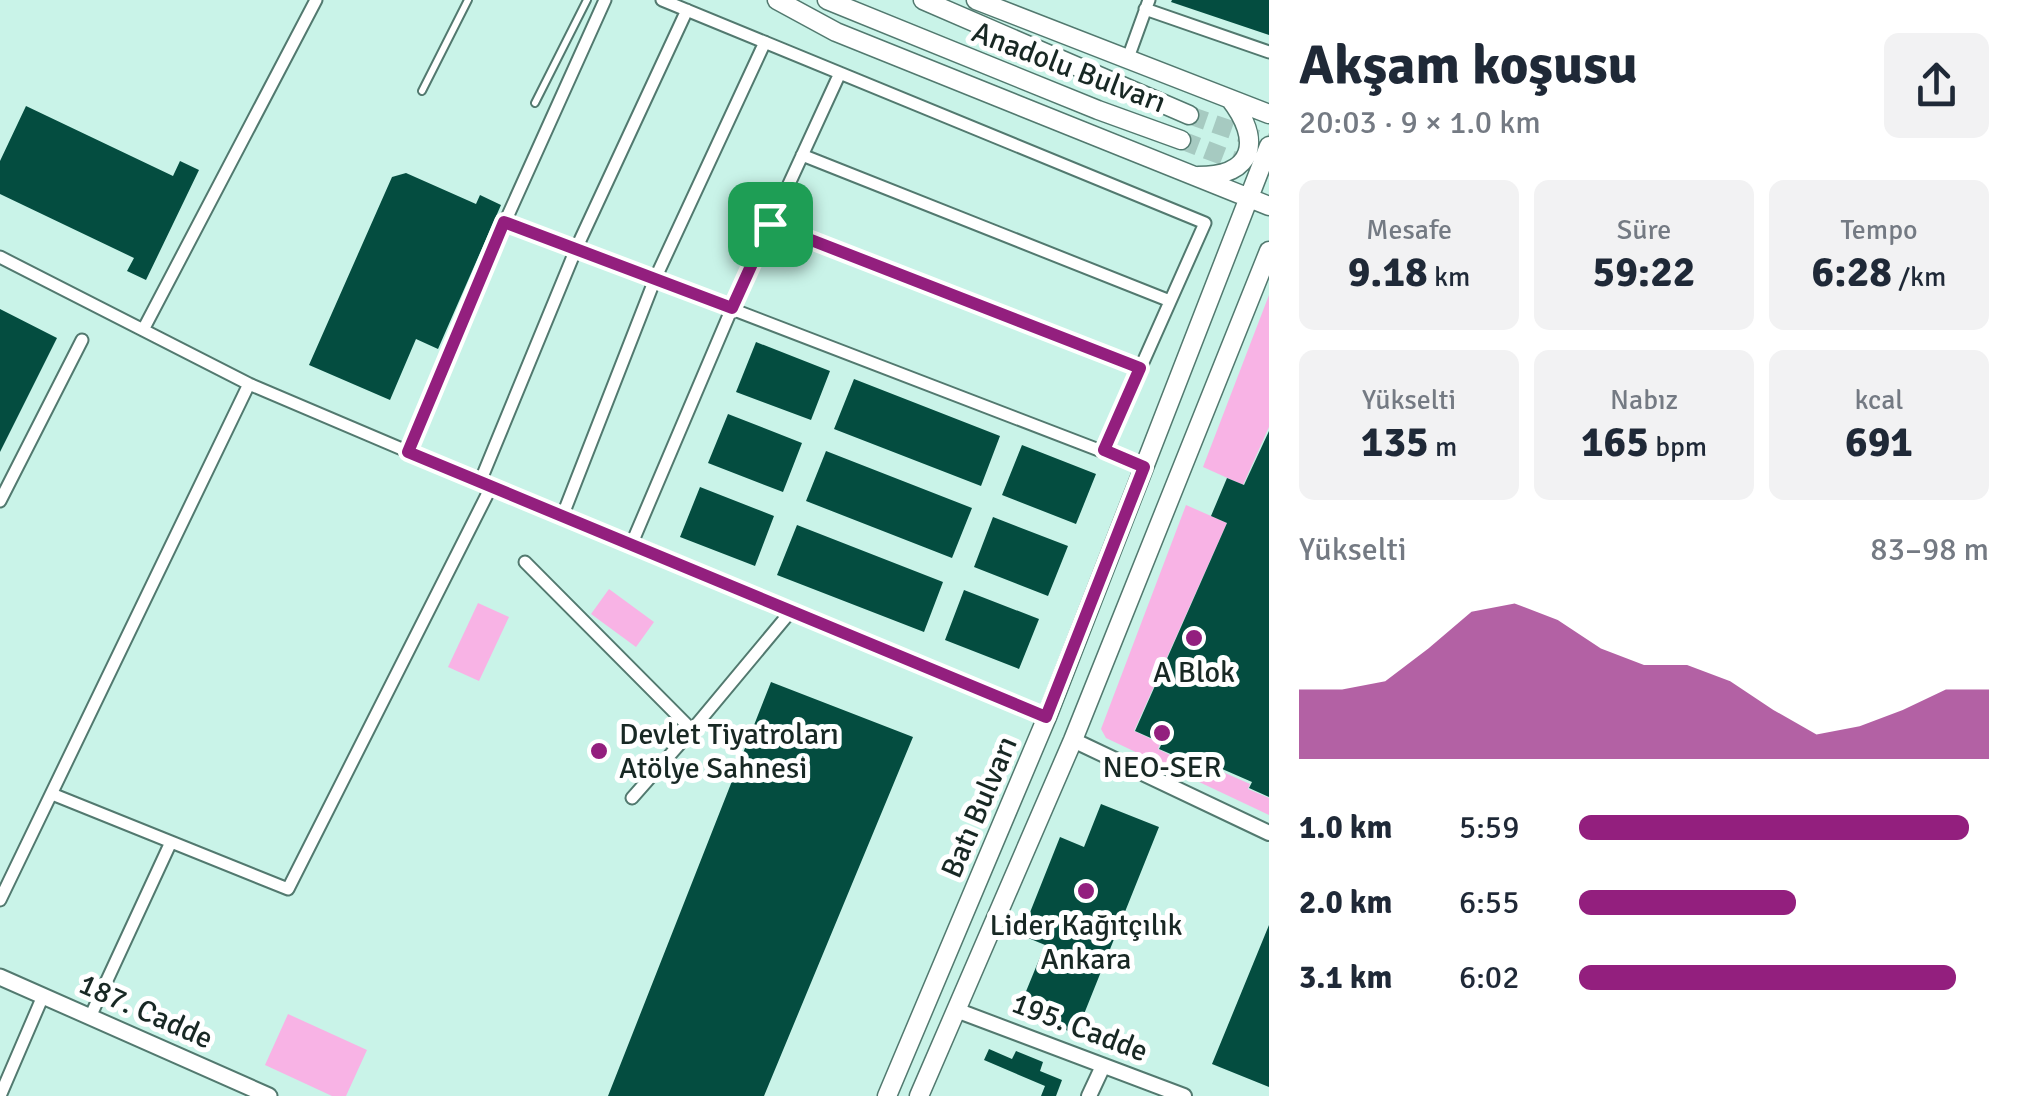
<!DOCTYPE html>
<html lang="tr">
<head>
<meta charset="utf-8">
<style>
  body { margin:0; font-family:Signika,sans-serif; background:#f2f2f3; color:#1f2937; height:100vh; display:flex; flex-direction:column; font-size:38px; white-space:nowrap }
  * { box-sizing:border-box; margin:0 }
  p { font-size:32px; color:#747a83 }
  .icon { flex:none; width:55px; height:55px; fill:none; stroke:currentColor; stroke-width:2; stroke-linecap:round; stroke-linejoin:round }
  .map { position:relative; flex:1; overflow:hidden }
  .panel { display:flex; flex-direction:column; background:#fff; width:750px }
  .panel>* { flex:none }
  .pin { position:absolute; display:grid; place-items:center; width:85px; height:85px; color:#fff; margin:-42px; border-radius:20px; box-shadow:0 5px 15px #0006 }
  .round { display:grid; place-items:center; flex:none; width:105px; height:105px; border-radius:15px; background:#f2f2f3 }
  .summary { display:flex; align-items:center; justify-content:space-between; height:170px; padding:0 30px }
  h1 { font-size:55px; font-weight:700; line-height:75px }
  .metrics { display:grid; grid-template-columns:repeat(3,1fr); gap:15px; height:170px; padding:10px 30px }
  .metrics div { display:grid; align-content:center; border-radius:15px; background:#f2f2f3; text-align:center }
  .metrics b { font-size:42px; font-weight:700 }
  .metrics small { font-size:28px; font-weight:400 }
  .metrics p { font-size:28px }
  .chart { height:280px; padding:20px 30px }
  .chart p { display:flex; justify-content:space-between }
  .chart svg { width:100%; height:180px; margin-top:10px; fill:#931f7e; opacity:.7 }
  ul { padding:0 30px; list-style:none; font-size:32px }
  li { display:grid; grid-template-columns:160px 120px 1fr; align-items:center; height:75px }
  li i { height:25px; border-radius:12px; background:#931f7e }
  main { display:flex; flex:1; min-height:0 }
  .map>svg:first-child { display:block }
  .green { fill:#f8b3e5 }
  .building { fill:#044d40 }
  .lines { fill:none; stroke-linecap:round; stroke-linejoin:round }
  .primary-tunnel { stroke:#a6cac1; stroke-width:18; stroke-dasharray:18 9; stroke-linecap:butt }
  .service-casing { stroke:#52796f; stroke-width:10 }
  .minor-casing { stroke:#52796f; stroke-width:15 }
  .tertiary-casing { stroke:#52796f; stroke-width:18 }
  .secondary-casing { stroke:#52796f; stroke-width:19 }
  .primary-casing { stroke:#52796f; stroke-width:21 }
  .service { stroke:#fff; stroke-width:6 }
  .minor { stroke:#fff; stroke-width:11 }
  .tertiary { stroke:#fff; stroke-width:14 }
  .secondary { stroke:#fff; stroke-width:15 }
  .primary { stroke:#fff; stroke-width:18 }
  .route-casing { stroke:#fff; stroke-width:20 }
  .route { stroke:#931f7e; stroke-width:12 }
  .poi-dot { fill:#931f7e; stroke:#fff; stroke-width:4 }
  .labels { text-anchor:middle; stroke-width:10; stroke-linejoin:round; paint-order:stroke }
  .street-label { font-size:30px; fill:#182824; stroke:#fff }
  .poi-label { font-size:30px; fill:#182824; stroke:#fff }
</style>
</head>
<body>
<main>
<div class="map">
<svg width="1269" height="1096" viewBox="0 0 1269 1096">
  <rect width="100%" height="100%" fill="#c9f3e8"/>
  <path class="green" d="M1269 295V427L1243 485 1203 467Z
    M1186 505 1227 523 1134 731 1160 743 1158 749 1194 767 1198 761 1250 784 1248 789 1269 798V815L1106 738 1101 729Z
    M609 589 654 622 636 647 591 614Z
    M478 603 509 617 479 681 448 667Z
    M288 1014 367 1050 346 1096H332L265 1065Z"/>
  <path class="building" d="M1172 0H1269V35L1171 2Z
    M26 106 173 176 180 161 199 170 146 280 127 271 134 258 0 194V161Z
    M406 173 476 204 480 195 501 205 438 349 416 339 390 400 309 365 392 177Z
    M0 309 57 338 0 452Z
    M756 342 830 371 811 420 736 392Z
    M854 379 1000 436 981 486 834 429Z
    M728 414 802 443 783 492 708 463Z
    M1269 431V797L1249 788 1252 782 1197 758 1194 764 1159 749 1162 743 1135 731 1227 523 1211 516 1227 478 1244 485Z
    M1022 445 1096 474 1076 524 1002 495Z
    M826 451 972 508 952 558 806 501Z
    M700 487 774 516 755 566 680 537Z
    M993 517 1068 546 1048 596 974 567Z
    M797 525 943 582 924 632 777 575Z
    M964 590 1039 619 1019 669 945 640Z
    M771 682 913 737 764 1096H608Z
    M1101 804 1159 827 1076 1034 1018 1011 1045 945 1021 935 1060 837 1084 847Z
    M1269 925V1087L1212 1064Z
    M989 1049 1012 1059 1016 1051 1043 1062 1040 1071 1062 1080 1056 1096H1041L1045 1086 984 1060Z"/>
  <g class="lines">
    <path class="primary-tunnel" d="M1189 115 1269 143
      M1181 140 1269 174"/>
    <defs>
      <path id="service" d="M422 91 468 0
        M535 103 587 0"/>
      <path id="minor" d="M662 0 1205 223 1104 450
        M1145 9 1269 52
        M1128 58 1149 0
        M802 155 1170 301
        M505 222 1143 467
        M770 224 1140 369
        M0 257 249 384 562 517 632 543 1047 717
        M143 330 316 0
        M408 451 505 222 605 0
        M480 482 576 249 687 10
        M0 501 82 340
        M562 517 655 279 765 42
        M632 543 732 308 840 73
        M525 562 692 730
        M52 794 288 889 491 487
        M632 798 692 730 792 610
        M0 900 249 384
        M90 1017 171 842
        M0 1096 43 996"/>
      <path id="tertiary" d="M1073 740 1269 833
        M956 1010 1184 1096
        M1089 1096 1103 1066"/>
      <path id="secondary" d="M0 977 269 1096"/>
      <path id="primary" d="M777 0 836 32 1269 206
        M827 0 1098 110 1181 140
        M923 0 1189 115
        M976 0 1269 114
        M1198 176C1255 176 1262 140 1230 99
        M887 1096 1047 717 1269 146
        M919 1096 1073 740 1269 251"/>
    </defs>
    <use href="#service" class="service-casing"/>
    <use href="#minor" class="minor-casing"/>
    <use href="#tertiary" class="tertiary-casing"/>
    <use href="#secondary" class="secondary-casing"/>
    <use href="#primary" class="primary-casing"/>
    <use href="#service" class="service"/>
    <use href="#minor" class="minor"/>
    <use href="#tertiary" class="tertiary"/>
    <use href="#secondary" class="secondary"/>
    <use href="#primary" class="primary"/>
  </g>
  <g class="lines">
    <defs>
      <path id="route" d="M504 222 732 308 770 224 1140 368 1104 450 1144 467 1046 717 408 452Z"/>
    </defs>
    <use href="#route" class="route-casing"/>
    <use href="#route" class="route"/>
  </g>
  <g class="poi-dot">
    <circle cx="1194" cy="638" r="10"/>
    <circle cx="1162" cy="733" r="10"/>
    <circle cx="599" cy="751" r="10"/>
    <circle cx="1086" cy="891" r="10"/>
  </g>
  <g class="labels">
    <g class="street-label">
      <text transform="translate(1069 67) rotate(21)" y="10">Anadolu Bulvarı</text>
      <text transform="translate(979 807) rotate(-67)" y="10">Batı Bulvarı</text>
      <text transform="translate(146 1011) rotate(24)" y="10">187. Cadde</text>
      <text transform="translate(1080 1027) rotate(21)" y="10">195. Cadde</text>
    </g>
    <g class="poi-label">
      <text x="1194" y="682">A Blok</text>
      <text x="619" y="744" text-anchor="start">Devlet Tiyatroları<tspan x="619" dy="34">Atölye Sahnesi</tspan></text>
      <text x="1162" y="777">NEO-SER</text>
      <text x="1086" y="935">Lider Kağıtçılık<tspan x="1086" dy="34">Ankara</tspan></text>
    </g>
  </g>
</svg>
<div class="pin" style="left:770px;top:224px;background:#1e9e55"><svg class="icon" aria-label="arrive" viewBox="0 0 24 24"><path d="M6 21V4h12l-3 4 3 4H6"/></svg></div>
</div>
<section class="panel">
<div class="summary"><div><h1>Akşam koşusu</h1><p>20:03 · 9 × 1.0 km</p></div><a class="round"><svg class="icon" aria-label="share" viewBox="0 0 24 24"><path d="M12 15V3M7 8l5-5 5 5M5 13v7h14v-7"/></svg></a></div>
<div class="metrics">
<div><p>Mesafe</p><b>9.18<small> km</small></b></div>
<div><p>Süre</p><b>59:22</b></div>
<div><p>Tempo</p><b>6:28<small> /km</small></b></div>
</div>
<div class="metrics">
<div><p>Yükselti</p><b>135<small> m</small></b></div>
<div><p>Nabız</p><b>165<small> bpm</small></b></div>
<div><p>kcal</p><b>691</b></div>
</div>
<div class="chart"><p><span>Yükselti</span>83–98 m</p>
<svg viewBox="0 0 160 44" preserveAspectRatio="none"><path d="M0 44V27L10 27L20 25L30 17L40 8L50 6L60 10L70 17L80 21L90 21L100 25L110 32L120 38L130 36L140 32L150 27L160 27V44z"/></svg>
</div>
<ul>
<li><b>1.0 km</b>5:59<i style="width:95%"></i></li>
<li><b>2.0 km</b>6:55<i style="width:53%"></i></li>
<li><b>3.1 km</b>6:02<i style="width:92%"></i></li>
</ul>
</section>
</main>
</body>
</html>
